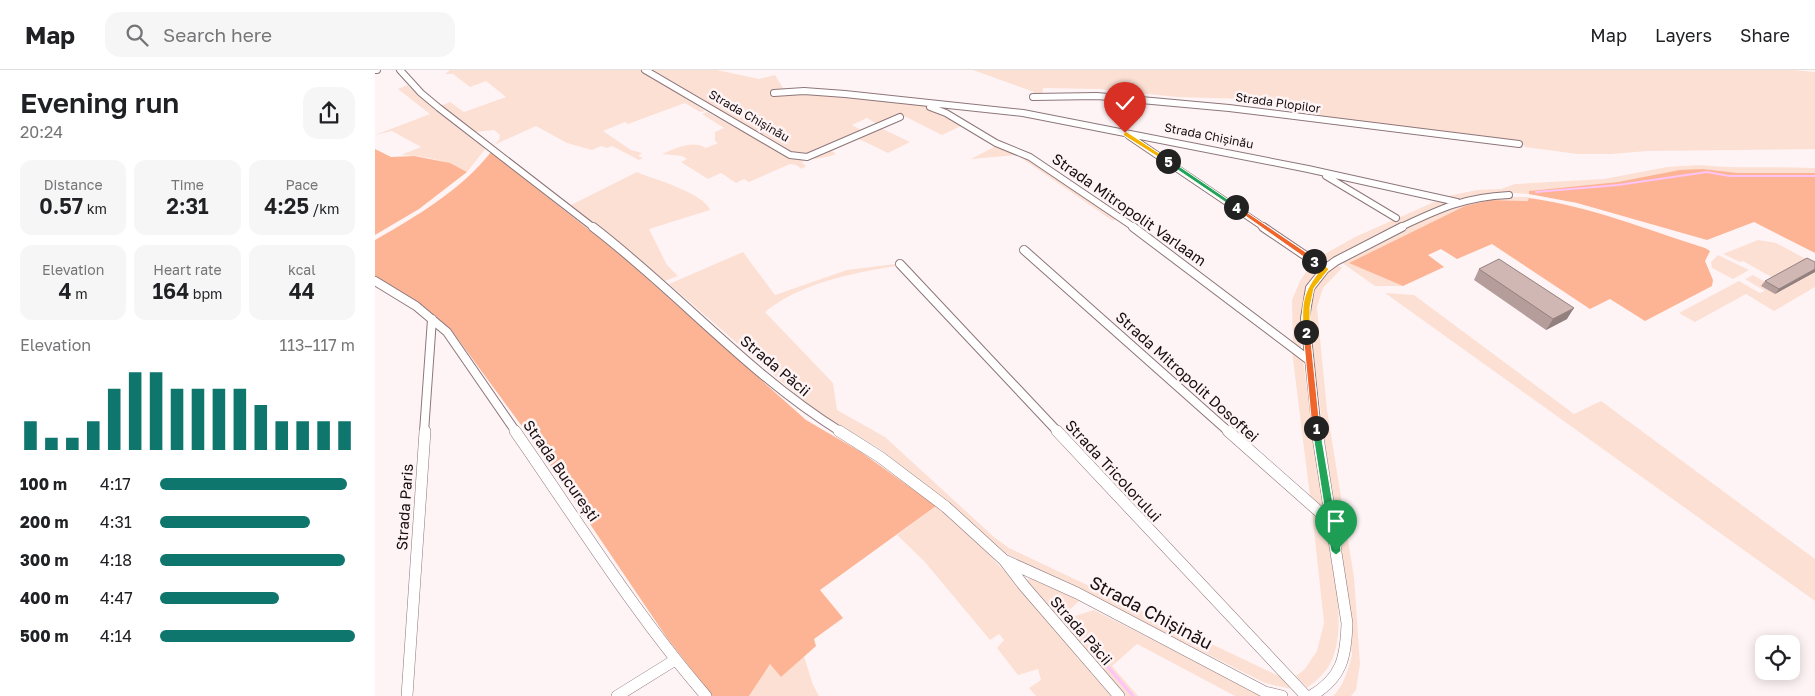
<!DOCTYPE html>
<html lang="en">
<head>
<meta charset="utf-8">
<style>
  body { margin:0; font-family:"Golos Text",sans-serif; background:#f6f6f6; color:#202124; height:100vh; display:flex; flex-direction:column; font-size:19px; white-space:nowrap }
  * { box-sizing:border-box; margin:0 }
  p { font-size:16px; color:#757577 }
  .icon { flex:none; width:28px; height:28px; fill:none; stroke:currentColor; stroke-width:2; stroke-linecap:round; stroke-linejoin:round }
  .map { position:relative; flex:1; overflow:hidden }
  .details { display:flex; flex-direction:column; background:#fff; width:375px }
  .details>* { flex:none }
  .buttons { position:absolute; left:1380px; top:565px; display:grid; gap:10px }
  .buttons a { display:grid; place-items:center; width:45px; height:45px; border-radius:10px; background:#fff; box-shadow:0 2px 12px #0003; font-size:25px }
  .pin { position:absolute; display:grid; place-items:center; width:42px; height:42px; color:#fff; margin:-51px -21px; border-radius:50% 50% 50% 0; rotate:-45deg; box-shadow:0 0 5px #0007 }
  .pin .icon { rotate:45deg }
  .km { position:absolute; width:25px; height:25px; margin:-12px; border-radius:50%; background:#222; color:#fff; font-size:14px; line-height:25px; text-align:center }
  .round { display:grid; place-items:center; flex:none; width:52px; height:52px; border-radius:15px; background:#f6f6f6 }
  .headline { display:flex; align-items:center; justify-content:space-between; height:85px; padding:0 20px }
  h1 { font-size:28px; font-weight:600; line-height:38px }
  .metrics { display:grid; grid-template-columns:repeat(3,1fr); gap:8px; height:85px; padding:5px 20px }
  .metrics div { display:grid; align-content:center; border-radius:12px; background:#f6f6f6; text-align:center }
  .metrics b { font-size:21px; font-weight:600 }
  .metrics small { font-size:14px; font-weight:400 }
  .metrics p { font-size:14px }
  .chart { height:140px; padding:10px 20px }
  .chart p { display:flex; justify-content:space-between }
  .chart svg { width:100%; height:90px; margin-top:5px; stroke:#0f766e; stroke-width:6 }
  ul { padding:0 20px; list-style:none; font-size:16px }
  li { display:grid; grid-template-columns:80px 60px 1fr; align-items:center; height:38px }
  li i { height:12px; border-radius:6px; background:#0f766e }
  header { display:flex; align-items:center; gap:30px; box-sizing:border-box; height:70px; padding:0 25px; background:#fff; border-bottom:1px solid #e0e0e0 }
  header strong { font-size:24px }
  nav { display:flex; gap:28px; margin-inline-start:auto; font-size:18px }
  .search { width:350px; height:45px; background:#f6f6f6; display:flex; align-items:center; gap:12px; box-sizing:border-box; padding:0 18px; border-radius:15px; color:#757577; font-size:19px }
  main { display:flex; flex:1; min-height:0 }
  .map>svg:first-child { display:block }
  .green { fill:#fce0d4 }
  .forest { fill:#fcb494 }
  .lines { fill:none; stroke-linecap:round; stroke-linejoin:round }
  .stream-far1 { stroke:#fec3f7; stroke-width:2 }
  .stream { stroke:#fec3f7; stroke-width:3 }
  .minor-far2-casing { stroke:#8d767a; stroke-width:8 }
  .minor-far1-casing { stroke:#8d767a; stroke-width:10 }
  .minor-casing { stroke:#8d767a; stroke-width:12 }
  .minor-far2 { stroke:#fff; stroke-width:6 }
  .minor-far1 { stroke:#fff; stroke-width:8 }
  .minor { stroke:#fff; stroke-width:11 }
  .wall { fill:#b49d9b }
  .shaded-wall { fill:#92807e }
  .building { fill:#d1b7b4; stroke:#92807e }
  .split-1 { fill:#22a559; stroke:#fff }
  .split-2 { fill:#f0652b; stroke:#fff }
  .split-3 { fill:#f5b400; stroke:#fff }
  .split-4 { fill:#f0652b; stroke:#fff }
  .split-5 { fill:#22a559; stroke:#fff }
  .split-6 { fill:#f5b400; stroke:#fff }
  .labels { text-anchor:middle; stroke-width:5; stroke-linejoin:round; paint-order:stroke }
  .far-street-label { font-size:12px; fill:#160d0f; stroke:#fff4f5 }
  .street-label { font-size:15px; fill:#160d0f; stroke:#fff4f5 }
  .near-street-label { font-size:18px; fill:#160d0f; stroke:#fff4f5 }
</style>
</head>
<body>
<header>
<strong>Map</strong>
<div class="search"><svg class="icon" aria-label="search" viewBox="0 0 24 24"><circle cx="10" cy="10" r="6"/><path d="M15 15l6 6"/></svg>Search here</div>
<nav><a>Map</a><a>Layers</a><a>Share</a></nav>
</header>
<main>
<section class="details">
<div class="headline"><div><h1>Evening run</h1><p>20:24</p></div><a class="round"><svg class="icon" aria-label="share" viewBox="0 0 24 24"><path d="M12 15V3M7 8l5-5 5 5M5 13v7h14v-7"/></svg></a></div>
<div class="metrics">
<div><p>Distance</p><b>0.57<small> km</small></b></div>
<div><p>Time</p><b>2:31</b></div>
<div><p>Pace</p><b>4:25<small> /km</small></b></div>
</div>
<div class="metrics">
<div><p>Elevation</p><b>4<small> m</small></b></div>
<div><p>Heart rate</p><b>164<small> bpm</small></b></div>
<div><p>kcal</p><b>44</b></div>
</div>
<div class="chart"><p><span>Elevation</span>113–117 m</p>
<svg viewBox="0 0 160 44" preserveAspectRatio="none"><path d="M5 44V30M15 44V38M25 44V38M35 44V30M45 44V14M55 44V6M65 44V6M75 44V14M85 44V14M95 44V14M105 44V14M115 44V22M125 44V30M135 44V30M145 44V30M155 44V30"/></svg>
</div>
<ul>
<li><b>100 m</b>4:17<i style="width:96%"></i></li>
<li><b>200 m</b>4:31<i style="width:77%"></i></li>
<li><b>300 m</b>4:18<i style="width:95%"></i></li>
<li><b>400 m</b>4:47<i style="width:61%"></i></li>
<li><b>500 m</b>4:14<i style="width:100%"></i></li>
</ul>
</section>
<div class="map">
<svg width="1440" height="626" viewBox="0 0 1440 626">
  <rect width="100%" height="100%" fill="#fff4f5"/>
  <path class="green" d="M75 0H267L330 41 325 42 310 33 253 54 250 52 228 61 256 80 267 83 263 86 268 88 264 90 237 76 232 78 226 76 217 80 192 73 161 56 119 75 124 70 125 65 119 60 101 62 65 36 75 32 89 42 131 27 111 11 95 17 78 4H70Z
    M275 0H342L384 9 400 5 408 18 546 34 571 45 588 55 567 65 527 45 503 55 492 48 477 55 488 61 432 85 419 84Z
    M598 0H1419L1440 2V79L1273 81 1236 84H1202L1150 77 1147 73 921 46 927 38 905 33 873 29 802 27 724 19 668 18 667 26 657 25 659 22Z
    M32 15 61 41 111 78 92 102C71 90 50 86 26 85L46 77 17 61 0 65 55 44 23 19Z
    M332 42 412 86 428 89 506 58 535 72 513 83 484 69 457 81 461 84C448 90 438 87 426 92L431 96 427 99 421 95 415 94 374 112 369 109 361 113 346 103 333 109 306 92 312 89 307 86 287 84C299 79 318 69 331 78L343 73 340 71V62L349 58 327 44Z
    M621 76 644 83 742 148 738 151 642 85 596 89Z
    M1325 95C1363 99 1401 96 1440 98V103H1363L1328 99 1243 112 1154 121V124L1124 122 1084 129 1073 126 1102 120 1126 119 1140 114 1229 109 1292 97Z
    M262 102C278 109 329 123 335 140L274 159 292 195 303 206 290 211 196 135Z
    M1122 127H1154V131L1116 130 975 193 1028 216H1000L966 192 1002 172 1081 134Z
    M1066 129 1076 132 989 171 948 194 941 189 980 167Z
    M1383 170 1401 173 1433 190 1400 209 1368 191 1365 192 1348 184Z
    M368 182 400 225 472 200 520 194 522 196C477 203 426 213 390 242L458 313 462 340 510 367 619 467 634 478 908 608 916 619 890 613 632 484 570 431 505 379 439 340 294 214Z
    M1343 185 1374 200 1358 209 1337 198 1336 192Z
    M937 193 944 198C922 230 926 243 926 280L918 273 917 230 925 211Z
    M962 195 967 198 948 218 942 237 952 340 979 507 985 594 981 620 976 626H958C969 616 973 599 977 585L936 266C935 236 933 212 962 195Z
    M1440 202V217L1399 241 1371 224 1320 252 1304 243 1364 211 1385 223 1390 221 1370 209 1378 205 1392 213 1400 224Z
    M1010 223 1039 225 1199 344 1226 331 1440 489V531Z
    M917 281 928 290 948 438 935 427Z
    M561 436 604 474 633 505 737 626H661L654 618 666 610 663 599 643 605 622 578 629 570 624 564 615 570 549 491 522 465Z
    M937 441 950 452C956 492 973 551 957 590 952 602 942 610 932 618L921 606 929 600 942 581 949 553Z
    M656 507 704 531 684 550 650 512Z
    M719 540 888 626H860L762 574 737 596 763 626H750L695 563 700 546Z
    M429 586 438 615 444 626H374L395 593 406 607Z"/>
  <path class="forest" d="M0 79 16 87 39 86 75 93 92 102 44 139 0 165Z
    M116 82 248 187 431 350 486 382 561 436 445 520 468 548 439 569 441 576 406 607 395 594 374 626H337L292 568 171 389 77 261 38 229 0 208V170C42 146 86 120 116 82Z
    M1328 99 1363 103H1440V183L1379 152 1332 170 1202 133 1154 124V121L1243 112 1305 100Z
    M1154 128C1214 136 1273 160 1330 178L1335 181 1330 191 1338 210 1337 216 1270 251 1235 229 1215 239 1117 174 1082 189 1066 179 1053 185 1069 197 1028 216 974 193 1090 136 1116 130 1153 131Z"/>
  <g class="lines">
    <path class="stream-far1" d="M1161 122 1243 115 1332 102 1354 106H1440"/>
    <path class="stream" d="M733 597 758 626"/>
    <defs>
      <path id="minor-far2" d="M0 0H2
        M25 0 46 23 64 38 219 158
        M270 0 415 85 432 87 525 47
        M399 23 429 21 470 24 648 43 933 99 1082 132
        M658 27 722 26 854 38 1144 74
        M555 37 571 43 621 73 655 87 760 158
        M754 66 890 158
        M951 106 1021 148
        M1024 158C1064 139 1089 127 1134 125"/>
      <path id="minor-far1" d="M218 157C303 222 374 305 466 362
        M758 157 934 290
        M888 157 950 199
        M649 180 854 362
        M525 194 683 362
        M0 211 41 236 72 262 141 362
        M49 362 57 249
        M942 362 930 248 935 218 950 199 961 191 1027 157"/>
      <path id="minor" d="M140 361C202 450 260 544 331 626
        M464 361 505 387 571 437 629 490 649 516 744 626
        M682 361 931 626
        M853 361 957 453
        M629 490 702 523 890 622 907 626
        M32 626 50 361
        M242 626 300 590
        M936 626C967 608 971 587 972 553L942 361"/>
    </defs>
    <use href="#minor-far2" class="minor-far2-casing"/>
    <use href="#minor-far1" class="minor-far1-casing"/>
    <use href="#minor" class="minor-casing"/>
    <use href="#minor-far2" class="minor-far2"/>
    <use href="#minor-far1" class="minor-far1"/>
    <use href="#minor" class="minor"/>
  </g>
  <path class="wall" d="M1440 192V202L1400 224 1386 216 1390 211Z
    M1104 199 1192 249 1171 260 1099 210Z"/>
  <path class="shaded-wall" d="M1440 199V202L1400 224 1404 219Z
    M1199 238 1192 249 1171 260 1178 249Z"/>
  <path class="building" d="M1432 188 1440 192V199L1404 219 1390 211Z
    M1124 189 1199 238 1178 249 1104 199Z"/>
  <path class="split-1" d="M941 354 945 358 966 481 961 485 956 481 937 358Z"/>
  <path class="split-2" d="M931 259 935 262 945 358 941 361 937 358 928 262Z"/>
  <path class="split-3" d="M936 189H941L954 199 939 218 935 237V262L931 264 928 262C927 231 927 224 946 199L936 192Z"/>
  <path class="split-4" d="M861 135 941 189V192H936L859 138 858 137Z"/>
  <path class="split-5" d="M793 89 795 90 864 137 859 138 791 92Z"/>
  <path class="split-6" d="M750 62H752L796 91 791 92 748 65Z"/>
  <g class="labels">
    <g class="far-street-label">
      <text transform="translate(903 33) rotate(8)" y="4">Strada Plopilor</text>
      <text transform="translate(374 46) rotate(30)" y="4">Strada Chișinău</text>
      <text transform="translate(834 66) rotate(11)" y="4">Strada Chișinău</text>
    </g>
    <g class="street-label">
      <text transform="translate(754 140) rotate(35)" y="5">Strada Mitropolit Varlaam</text>
      <text transform="translate(400 296) rotate(40)" y="5">Strada Păcii</text>
      <text transform="translate(812 307) rotate(42)" y="5">Strada Mitropolit Dosoftei</text>
      <text transform="translate(186 401) rotate(55)" y="5">Strada București</text>
      <text transform="translate(738 401) rotate(47)" y="5">Strada Tricolorului</text>
      <text transform="translate(30 437) rotate(-86)" y="5">Strada Paris</text>
      <text transform="translate(706 561) rotate(49)" y="5">Strada Păcii</text>
    </g>
    <g class="near-street-label">
      <text transform="translate(776 543) rotate(28)" y="6">Strada Chișinău</text>
    </g>
  </g>
</svg>
<div class="buttons">
<a><svg class="icon" aria-label="locate" viewBox="0 0 24 24"><circle cx="12" cy="12" r="6"/><path d="M12 2v4M12 18v4M2 12h4M18 12h4"/></svg></a>
</div>
<div class="pin" style="left:961px;top:481px;background:#1e9e55"><svg class="icon" aria-label="arrive" viewBox="0 0 24 24"><path d="M6 21V4h12l-3 4 3 4H6"/></svg></div>
<div class="pin" style="left:750px;top:63px;background:#d93025"><svg class="icon" aria-label="check" viewBox="0 0 24 24"><path d="M5 12l5 5 9-10"/></svg></div>
<b class="km" style="left:941px;top:358px">1</b>
<b class="km" style="left:931px;top:262px">2</b>
<b class="km" style="left:939px;top:191px">3</b>
<b class="km" style="left:861px;top:137px">4</b>
<b class="km" style="left:793px;top:91px">5</b>
</div>
</main>
</body>
</html>
